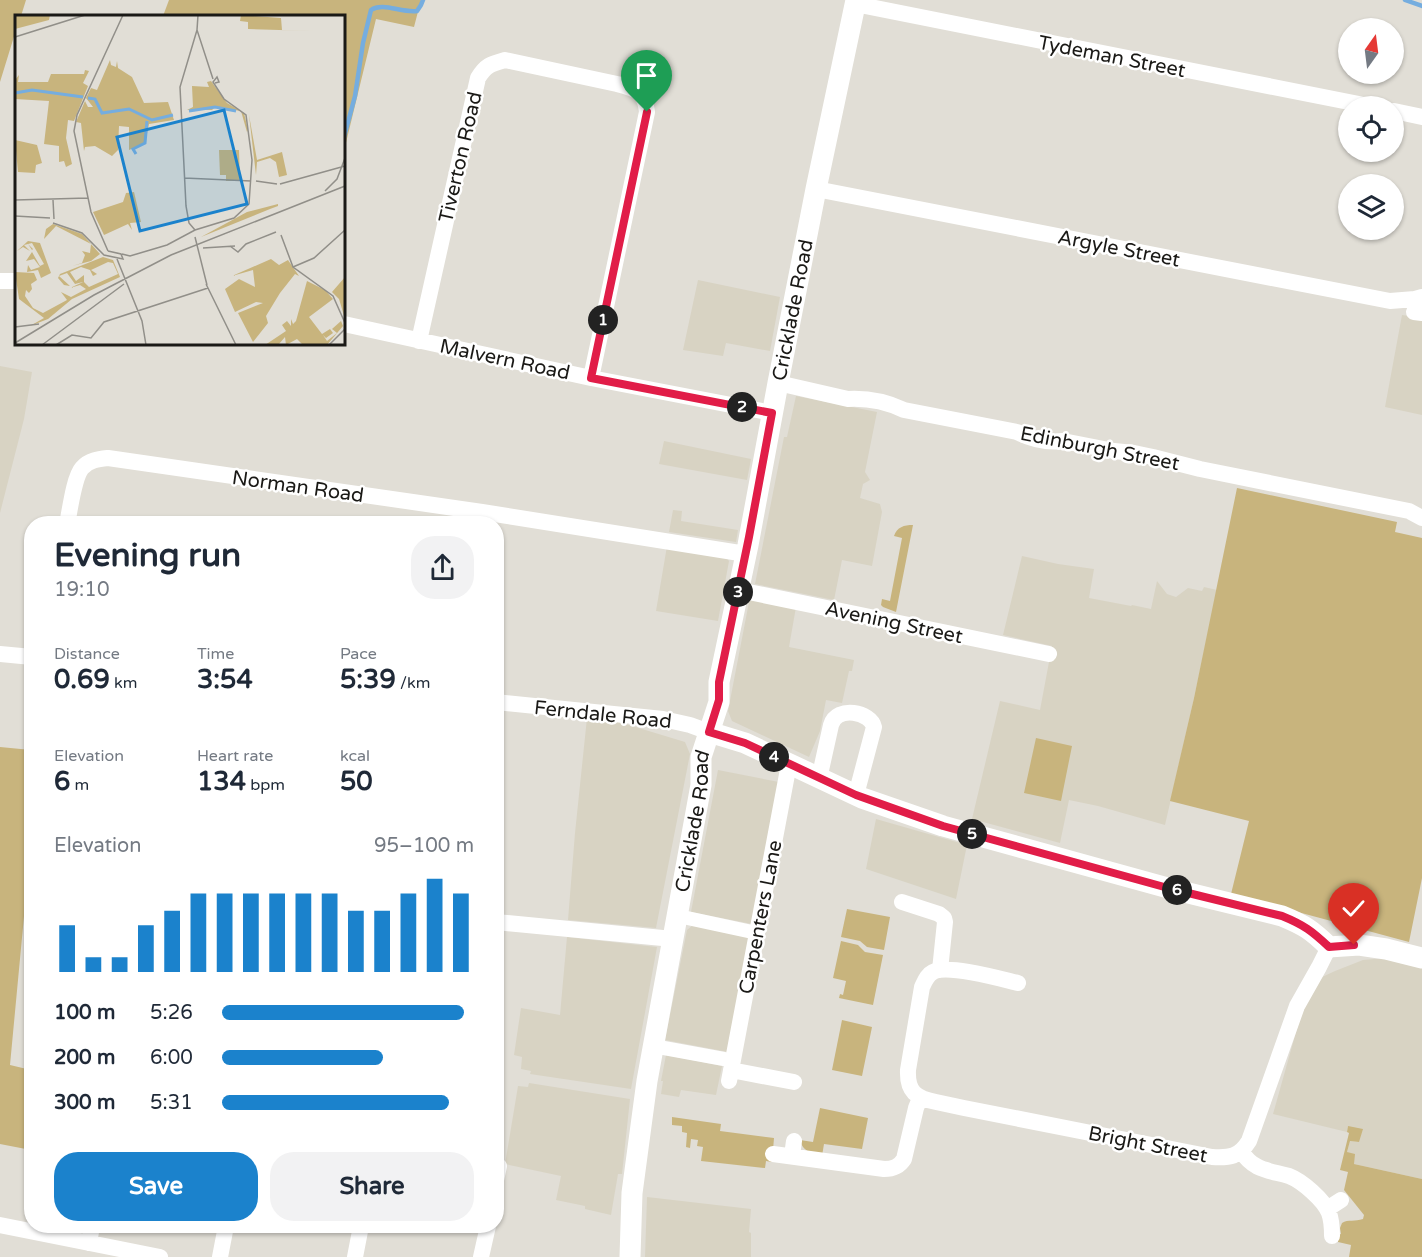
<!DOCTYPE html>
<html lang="en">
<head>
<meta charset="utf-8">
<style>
  body { margin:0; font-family:"Varela Round",sans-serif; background:#f2f2f3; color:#1f2937; height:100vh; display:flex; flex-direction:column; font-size:22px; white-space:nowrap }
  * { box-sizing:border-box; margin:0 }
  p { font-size:20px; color:#747a83 }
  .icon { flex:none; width:33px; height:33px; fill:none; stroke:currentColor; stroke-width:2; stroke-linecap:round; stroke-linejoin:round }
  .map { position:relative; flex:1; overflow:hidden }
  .details { position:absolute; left:24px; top:516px; width:480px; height:717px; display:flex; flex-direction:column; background:#fff; border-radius:24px; box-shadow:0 2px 4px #0004 }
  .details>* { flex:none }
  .needle { width:39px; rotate:14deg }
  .buttons { position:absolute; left:1338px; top:18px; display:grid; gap:12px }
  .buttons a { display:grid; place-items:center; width:66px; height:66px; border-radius:50%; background:#fff; box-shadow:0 2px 4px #0004; font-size:30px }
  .pin { position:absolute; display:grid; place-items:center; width:51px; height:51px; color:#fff; margin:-62px -26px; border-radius:50% 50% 50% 0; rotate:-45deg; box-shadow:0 0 6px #0007 }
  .pin .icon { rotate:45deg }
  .km { position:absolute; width:30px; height:30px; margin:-15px; border-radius:50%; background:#222; color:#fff; font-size:16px; line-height:30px; text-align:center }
  .round { display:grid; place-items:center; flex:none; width:63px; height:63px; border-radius:24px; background:#f2f2f3 }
  .headline { display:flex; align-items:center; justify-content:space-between; height:102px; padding:0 30px }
  h1 { font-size:33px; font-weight:700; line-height:45px }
  .figures { display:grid; grid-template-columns:repeat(3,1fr); gap:9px; height:102px; padding:6px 30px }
  .figures div { display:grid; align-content:center }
  .figures b { font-size:26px; font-weight:700 }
  .figures small { font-size:16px; font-weight:400 }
  .figures p { font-size:16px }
  .chart { height:168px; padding:12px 30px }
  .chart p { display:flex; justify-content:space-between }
  .chart svg { width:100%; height:108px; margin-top:6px; stroke:#1b82cc; stroke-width:6 }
  .primary-button { display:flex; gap:12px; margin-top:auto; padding:12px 30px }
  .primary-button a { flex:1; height:69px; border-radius:24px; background:#1b82cc; color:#fff; font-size:24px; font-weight:700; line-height:69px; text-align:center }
  .primary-button a+a { background:#f2f2f3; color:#1f2937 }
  ul { padding:0 30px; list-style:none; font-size:20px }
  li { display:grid; grid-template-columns:96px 72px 1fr; align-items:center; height:45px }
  li i { height:15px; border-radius:8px; background:#1b82cc }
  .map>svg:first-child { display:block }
  .built { fill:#d8d3c3 }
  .green { fill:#c8b47d }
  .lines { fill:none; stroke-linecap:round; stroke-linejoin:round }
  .stream { stroke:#75addf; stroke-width:4.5 }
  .pedestrian { stroke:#fff; stroke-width:14 }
  .minor { stroke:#fff; stroke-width:16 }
  .tertiary { stroke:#fff; stroke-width:21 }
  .route-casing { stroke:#fff; stroke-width:12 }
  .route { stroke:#e11d48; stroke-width:8 }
  .labels { text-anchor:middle; stroke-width:5; stroke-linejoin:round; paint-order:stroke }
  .street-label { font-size:20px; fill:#1a1916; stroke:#fff }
  .inset-river { fill:none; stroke:#75addf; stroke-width:3 }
  .inset-road { fill:none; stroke:#918f89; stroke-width:1.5 }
  .view { fill:#1b82cc; fill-opacity:0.15; stroke:#1b82cc; stroke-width:3 }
  .inset-edge { fill:none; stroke:#1a1916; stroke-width:3 }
</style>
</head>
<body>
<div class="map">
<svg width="1422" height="1257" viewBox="0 0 1422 1257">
  <rect width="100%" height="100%" fill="#e1ded6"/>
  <path class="built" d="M698 280 780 297 770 351 726 343 723 356 683 350Z
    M1402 315 1422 318V415L1385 407Z
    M0 366 32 372 24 419 0 513Z
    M796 396 877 412 865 472 870 480 863 484 860 498 880 504 882 512 872 566 842 560 834 600 755 584 784 437H787Z
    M664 441 751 459 747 480 659 464Z
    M673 510 682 511 681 521 738 530 736 542 669 532Z
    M667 546 725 556 729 561 718 621 656 611Z
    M1022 556 1058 564 1094 569 1089 598 1131 606 1132 605 1151 609 1157 581 1167 594 1176 597 1188 588 1202 591 1204 587 1217 590 1194 698 1165 825 1098 806 1069 800 1060 843 972 819 1000 701 1040 710 1052 646 1003 635Z
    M754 598 796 607 789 647 854 660 852 671H849L842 703 826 700 820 731 809 757 732 721 728 711 749 602Z
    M587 718 619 722 685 742 690 754 656 928 568 920 575 833Z
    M718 770 779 782 752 924 691 912Z
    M876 819 967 845 956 899 866 869Z
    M693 925 751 937 728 1052 665 1040 687 930Z
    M567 937 657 947 631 1089 530 1074 531 1071 521 1069 522 1057 514 1055 521 1008 560 1015Z
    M1391 958 1422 966V1179L1354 1164 1347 1152 1350 1141 1359 1142 1348 1126 1347 1132 1273 1114 1298 1025 1309 995 1320 978 1335 971 1363 960 1374 959Z
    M666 1055 722 1066 716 1095 681 1090 679 1097 661 1094 663 1081H661Z
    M529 1083 630 1099 622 1174H618L611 1215 585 1209V1206L556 1200 561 1176 505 1164 518 1086 528 1087Z
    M647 1197 751 1209 749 1232 751 1233V1257H645Z"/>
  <path class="green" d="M0 0H26L21 16H16V30L0 82Z
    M169 0H421L414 27 376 19 344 151V16H163Z
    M1237 488 1397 522 1395 532 1422 538V878L1409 942 1231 894 1249 821 1170 801 1194 698Z
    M913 525 896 612 883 607 881 605 882 599 890 601 902 538 894 536C897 527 904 525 913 525Z
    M1036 738 1072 746 1061 801 1024 793Z
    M0 747 31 750V842L10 1065 31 1070V1150L0 1144Z
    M847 909 890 917 884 950 867 947 860 941 841 937Z
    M841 941 858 945 865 952 883 955 873 1005 839 998 840 994 843 995 846 981 833 978Z
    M842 1020 872 1027 862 1076 832 1070Z
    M820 1108 868 1118 862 1149 824 1144 822 1156C812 1153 803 1152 800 1140L813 1142Z
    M672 1117 721 1124 720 1131 774 1138 772 1162 766 1161 765 1168 701 1161 703 1147 697 1146 698 1140 691 1139 690 1148 686 1147 687 1133 682 1132V1126L672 1125Z
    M1348 1126 1363 1129 1359 1142 1350 1141 1347 1152 1355 1154 1354 1164 1422 1179V1257H1349L1351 1245 1338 1242V1235L1341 1234 1340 1228 1342 1223C1348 1219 1355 1222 1363 1219L1364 1215 1344 1190 1348 1172 1340 1170 1349 1133 1347 1132Z"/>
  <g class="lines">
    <path class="stream" d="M1405 0 1422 6
      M344 137 355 96 363 43 371 10C383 2 401 13 417 11L421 5 423 0"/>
    <path class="pedestrian" d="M678 916 757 933
      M653 1046 724 1059"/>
    <path class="minor" d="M855 4 1369 106
      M1394 111 1422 117
      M816 189 1390 301 1415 299 1422 297
      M0 281H16
      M1414 312 1422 313
      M344 324 591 378 772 413
      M419 341 478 78C486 65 491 64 505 60L617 84C636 89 645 91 647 112L591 378
      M778 383 848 399C867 398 887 402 904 410L1017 432C1031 439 1046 443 1063 441L1114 451 1134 453 1153 457 1200 469 1409 511 1422 518
      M67 524C70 510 74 477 82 468 89 460 99 459 108 458L482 512 746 554
      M739 590 1049 654
      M0 654 32 657
      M496 702 663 719 690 725 709 732
      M819 779 831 725C837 705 871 712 874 727L856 795
      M902 902 939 914 944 918 945 922 940 970
      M496 922 673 939
      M1018 983C1001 979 948 964 933 972 927 975 925 981 922 987L908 1070C907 1092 916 1098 936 1102 945 1104 955 1106 964 1108L1212 1157C1230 1158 1239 1157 1249 1141L1297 1006 1319 967 1329 947
      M731 1070 794 1082
      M729 1081 789 764
      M1241 1151C1254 1171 1268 1170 1289 1176 1302 1181 1324 1200 1329 1213 1332 1221 1332 1228 1332 1236
      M773 1154 884 1169C893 1169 899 1167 904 1159L916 1108 920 1098
      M792 1156 794 1141
      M496 1180 499 1166
      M1327 1209 1341 1200
      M0 1225 160 1257
      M89 1243 92 1226
      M220 1257 226 1226
      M355 1257 361 1226
      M481 1257 488 1226"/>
    <g class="tertiary">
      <path d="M709 732 745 743 862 798 943 826 1168 888 1282 916C1304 925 1312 930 1329 947L1359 945 1386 949 1422 958"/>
      <path id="s1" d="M630 1257 632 1193 647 1081 701 785V757L719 702V682L748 545 778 383 816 189 856 0"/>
    </g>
  </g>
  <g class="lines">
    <defs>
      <path id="route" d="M647 112 591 378 772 413 749 537 719 682V700L709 732 745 743 856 795 943 826 1168 888 1282 916C1304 925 1312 931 1329 947L1354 945"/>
    </defs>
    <use href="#route" class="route-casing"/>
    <use href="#route" class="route"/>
  </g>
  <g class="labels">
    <g class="street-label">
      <text transform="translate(1112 56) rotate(11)" y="7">Tydeman Street</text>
      <text transform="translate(460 157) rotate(-77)" y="7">Tiverton Road</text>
      <text transform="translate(1119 248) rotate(11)" y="7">Argyle Street</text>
      <text dy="7" stroke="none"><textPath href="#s1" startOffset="963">Cricklade Road</textPath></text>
      <text transform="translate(505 359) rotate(12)" y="7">Malvern Road</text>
      <text transform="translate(1100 448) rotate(11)" y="7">Edinburgh Street</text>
      <text transform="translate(298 486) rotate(8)" y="7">Norman Road</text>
      <text transform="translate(894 622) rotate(12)" y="7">Avening Street</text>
      <text transform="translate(603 714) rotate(6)" y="7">Ferndale Road</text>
      <text dy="7" stroke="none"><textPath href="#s1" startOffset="441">Cricklade Road</textPath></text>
      <text transform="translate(760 917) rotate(-79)" y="7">Carpenters Lane</text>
      <text transform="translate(1148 1144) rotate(11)" y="7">Bright Street</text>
    </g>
  </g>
  <g transform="translate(15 15)">
    <rect width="330" height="330" fill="#e1ded6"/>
    <path d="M0 0H35L34 5 0 14ZM226 0 266 3 267 15 298 16 233 14V7L225 6ZM95 45 96 50 101 52 102 46 103 53 117 62 129 88 153 87 159 105 134 109 130 128 114 135V112L104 111 103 135 97 141 80 131 70 132 69 136 66 108 61 107 70 86 73 92H78L71 83 76 73 82 75ZM70 55 74 56 68 68 73 71 59 106 53 105 51 123 57 149 51 152 49 146 44 147V131L29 129 34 86 0 84V65L4 60 3 67H33L36 59H69ZM196 66 212 88 229 98 233 115 232 117 226 96 200 92 197 95H172L178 92 177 71 194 72 192 67ZM234 100 242 145 267 137 272 160 264 162 261 147 255 143 242 147 241 160ZM0 125 22 130 27 148 21 150 20 158 3 157ZM204 135H224L225 166H211V160H205ZM119 177 126 207 115 208 117 215 113 209 89 220 78 197 108 187 111 178ZM263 189V191L255 194 186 222 232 197ZM38 209 67 219 85 239 76 246 57 251 67 248 70 240 67 236 75 238 76 229 41 211 29 224 31 214ZM13 226 25 228 36 258 26 263 23 255 12 257 13 250 16 255 25 252 19 244 11 246 17 237 25 251 29 249 17 228 13 229 18 234 17 235 13 229 9 230 15 236 8 232 2 236ZM88 242 98 245 105 262 57 284 33 304 15 311 29 303 4 284 0 257 19 258 22 265 16 269 17 274 14 278 11 275 10 281 18 293 28 298 52 285 46 277 56 282 71 274 65 270 55 273 68 267 60 269 52 258 44 261 55 271 49 270 43 263 45 259ZM93 247 98 248 103 259 74 272 69 267V260L61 266 55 257 66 252 75 255 78 261 82 259 76 255ZM256 244 264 250 273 245 284 261 280 259 265 278 251 301 253 308 238 327 223 298 248 288 241 287 220 297 210 274 224 264 240 272 238 255 217 261ZM330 262 329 269 330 304 324 284 317 277ZM292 266 310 275 318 284 294 302 307 319 315 314 318 318 311 323 308 320 312 326 322 318 317 314 326 306 328 311 312 330H288L282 324 271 330 270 322 264 329 250 330 271 316 267 310 272 306 276 311V304L278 309 281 306Z" fill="#c8b47d" fill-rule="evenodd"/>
    <path class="inset-river" d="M0 78 17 75 68 82M73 83 80 84 87 98 114 94 137 105 158 100M174 96 200 92 221 96M121 139 118 134 130 128 132 106"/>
    <path class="inset-road" d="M183 0 182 15 198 64M0 22 70 0M169 163 236 166M241 166 262 169M265 169 330 151M310 176 322 164 330 143M0 185 73 183M38 185 39 204M0 201 35 203M38 208 67 218 89 240 108 244 106 239 93 236M180 215 174 208 171 191 165 72 182 15M266 220 278 252 318 281 330 308M180 222 192 270M215 231 223 237 231 229 261 217M188 233 220 231M93 236 76 197 59 116 62 100 108 0M107 239 115 241 152 230 180 215 219 203 234 189 237 145 231 100 209 84 198 67 202 62 204 67 200 68M102 244 127 306 131 330M278 252 299 243 330 215M191 269 221 330M0 312 24 309M0 328 79 280 156 240 330 171M27 330 109 269M41 330 57 320 76 323 89 307 193 273M314 330 330 314"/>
    <path class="view" d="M209 95 232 189 125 216 102 122Z"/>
    <rect width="330" height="330" class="inset-edge"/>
  </g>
</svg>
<div class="buttons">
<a><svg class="needle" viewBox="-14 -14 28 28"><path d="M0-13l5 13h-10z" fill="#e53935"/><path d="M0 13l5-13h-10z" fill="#747a83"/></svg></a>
<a><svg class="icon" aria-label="locate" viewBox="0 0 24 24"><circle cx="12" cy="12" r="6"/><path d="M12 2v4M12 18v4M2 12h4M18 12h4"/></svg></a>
<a><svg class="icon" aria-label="layers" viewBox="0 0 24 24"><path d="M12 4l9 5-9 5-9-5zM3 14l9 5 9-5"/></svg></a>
</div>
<div class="pin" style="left:647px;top:112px;background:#1e9e55"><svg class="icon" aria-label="arrive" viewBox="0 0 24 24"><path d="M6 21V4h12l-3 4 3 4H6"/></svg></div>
<div class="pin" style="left:1354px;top:945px;background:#d93025"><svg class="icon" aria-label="check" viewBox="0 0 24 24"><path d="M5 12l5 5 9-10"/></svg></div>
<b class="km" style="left:603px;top:320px">1</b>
<b class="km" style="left:742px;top:407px">2</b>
<b class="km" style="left:738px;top:592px">3</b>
<b class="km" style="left:774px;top:757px">4</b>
<b class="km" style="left:972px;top:834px">5</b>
<b class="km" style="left:1177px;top:890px">6</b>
<section class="details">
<div class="headline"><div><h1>Evening run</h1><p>19:10</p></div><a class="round"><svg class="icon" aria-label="share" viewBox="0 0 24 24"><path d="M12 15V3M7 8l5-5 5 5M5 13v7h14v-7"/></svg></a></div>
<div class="figures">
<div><p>Distance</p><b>0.69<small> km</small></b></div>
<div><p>Time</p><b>3:54</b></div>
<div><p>Pace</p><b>5:39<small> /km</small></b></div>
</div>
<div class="figures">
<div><p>Elevation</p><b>6<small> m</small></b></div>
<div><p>Heart rate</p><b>134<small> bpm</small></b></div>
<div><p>kcal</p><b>50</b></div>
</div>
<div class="chart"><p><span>Elevation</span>95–100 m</p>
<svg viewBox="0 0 160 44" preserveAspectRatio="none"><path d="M5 44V25M15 44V38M25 44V38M35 44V25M45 44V19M55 44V12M65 44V12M75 44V12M85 44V12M95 44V12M105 44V12M115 44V19M125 44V19M135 44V12M145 44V6M155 44V12"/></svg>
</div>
<ul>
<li><b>100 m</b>5:26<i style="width:96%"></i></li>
<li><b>200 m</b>6:00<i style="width:64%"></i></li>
<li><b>300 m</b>5:31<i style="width:90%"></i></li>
</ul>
<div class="primary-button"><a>Save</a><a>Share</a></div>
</section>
</div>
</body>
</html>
